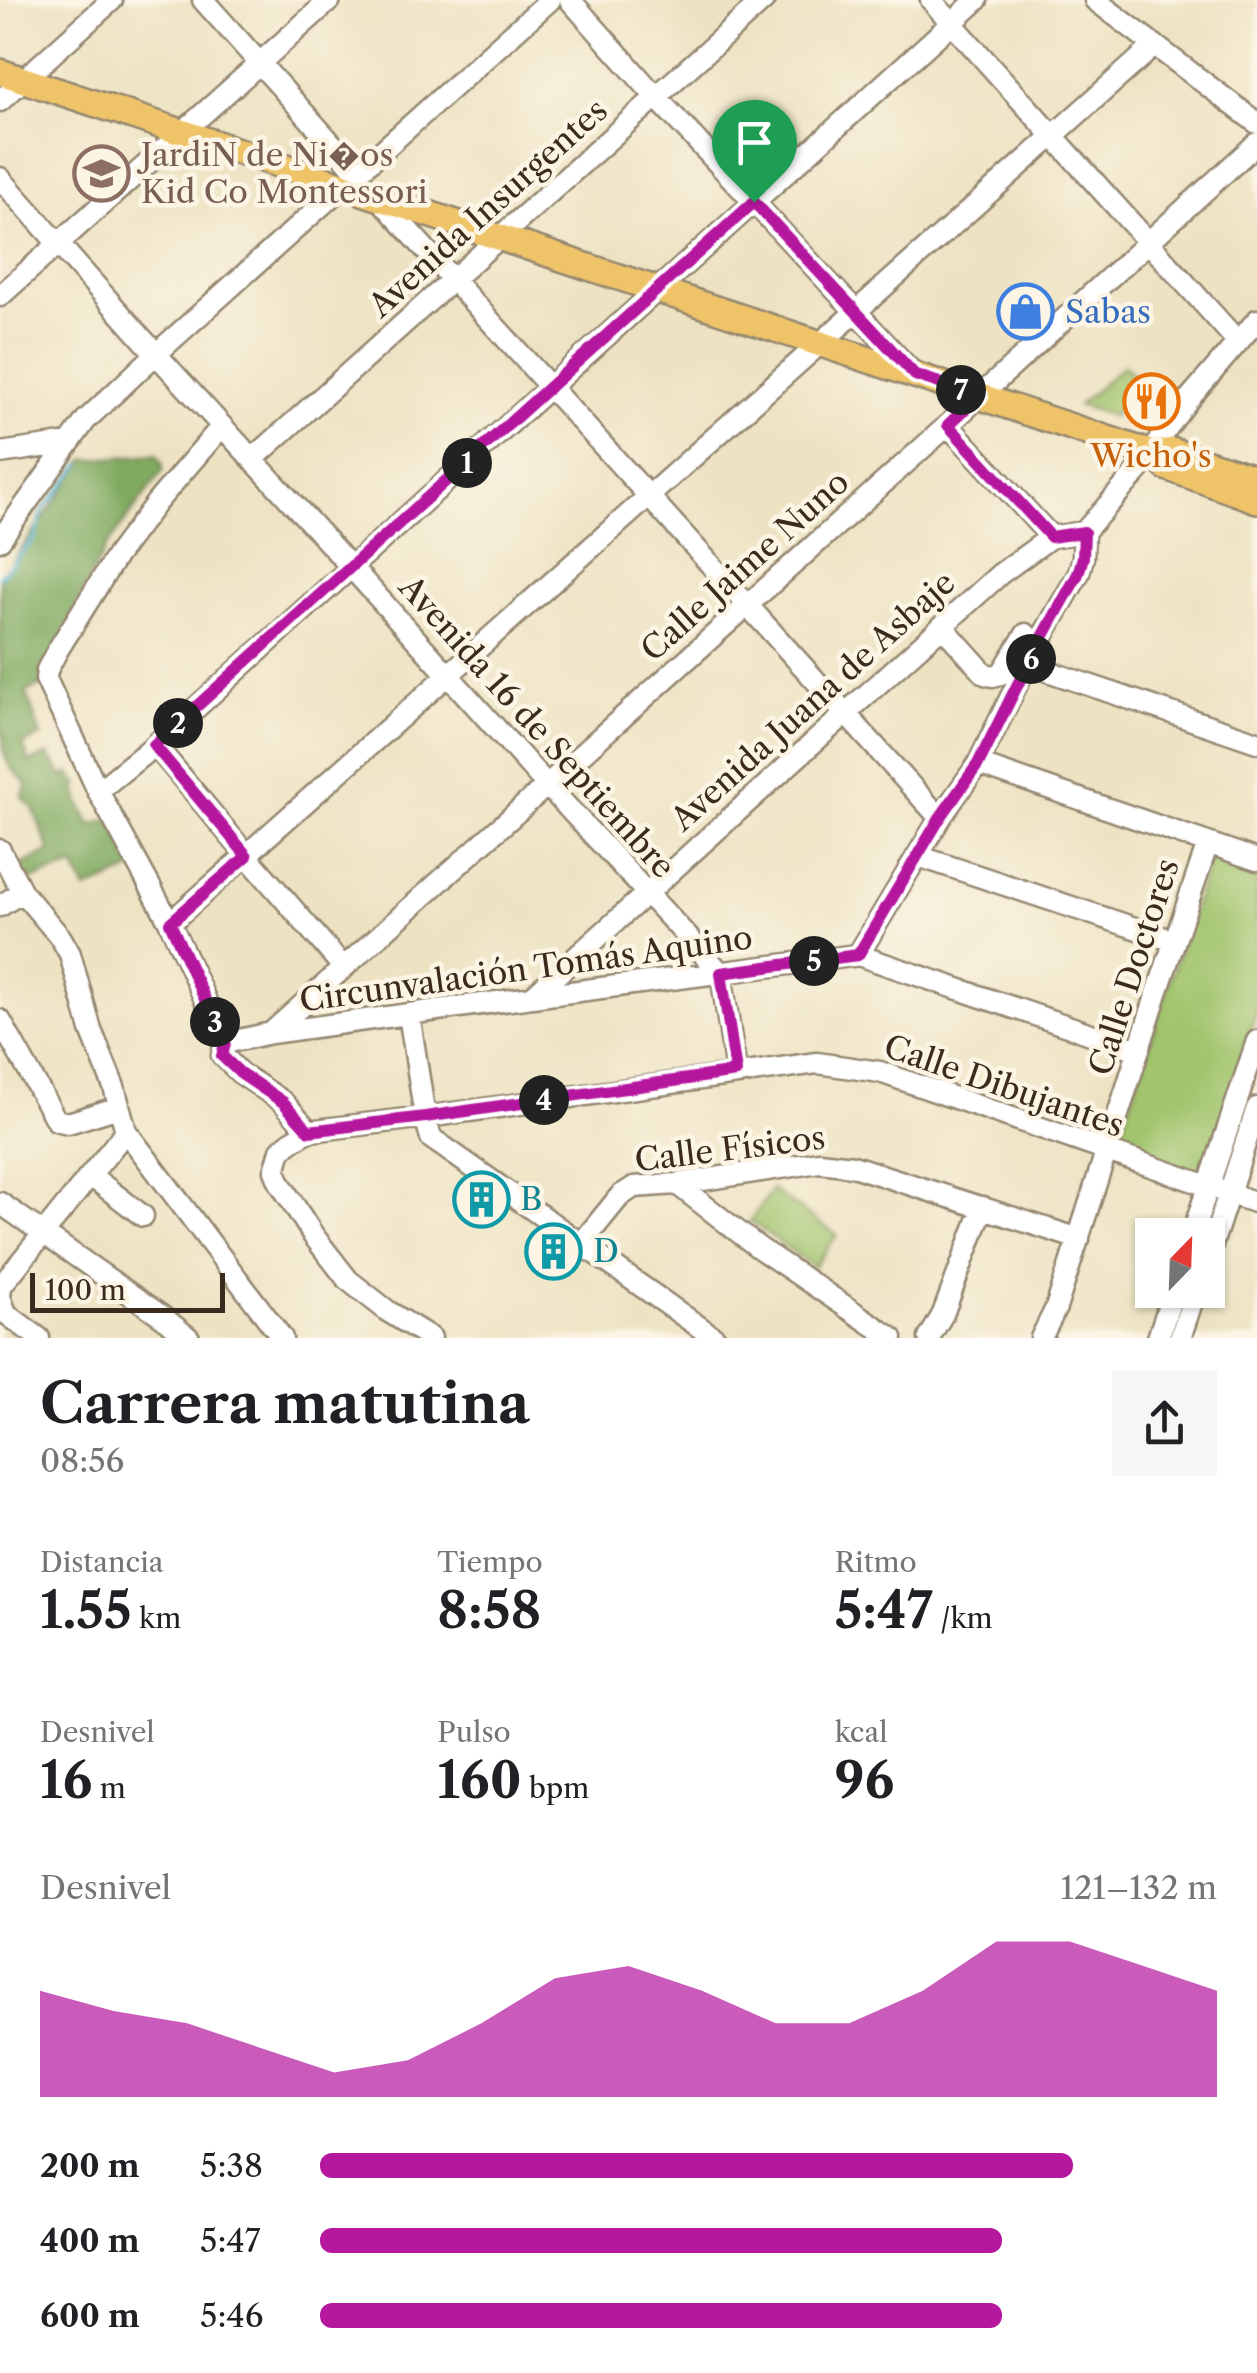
<!DOCTYPE html>
<html lang="es">
<head>
<meta charset="utf-8">
<style>
  body { margin:0; font-family:"Libre Caslon Text",serif; background:#f6f6f6; color:#202124; height:100vh; display:flex; flex-direction:column; font-size:38px; white-space:nowrap }
  * { box-sizing:border-box; margin:0 }
  p { font-size:32px; color:#757577 }
  .icon { flex:none; width:55px; height:55px; fill:none; stroke:currentColor; stroke-width:2; stroke-linecap:round; stroke-linejoin:round }
  .map { position:relative; height:1338px; overflow:hidden }
  .details { display:flex; flex-direction:column; background:#fff; flex:1 }
  .details>* { flex:none }
  .needle { width:65px; rotate:23deg }
  .controls { position:absolute; left:1135px; top:1218px; display:grid; gap:20px }
  .controls a { display:grid; place-items:center; width:90px; height:90px; border-radius:0px; background:#fff; box-shadow:0 2px 8px #0004; font-size:50px }
  .scale { position:absolute; left:30px; bottom:25px; width:195px; box-sizing:border-box; padding-left:10px; border:5px solid #3b2a1e; border-top:0; font-size:28px; line-height:35px; white-space:nowrap; color:#3b2a1e; -webkit-text-stroke:8px #fcf5e5; paint-order:stroke }
  .pin { position:absolute; display:grid; place-items:center; width:85px; height:85px; color:#fff; margin:-102px -42px; border-radius:50% 50% 50% 0; rotate:-45deg; box-shadow:0 0 10px #0007 }
  .pin .icon { rotate:45deg }
  .km { position:absolute; width:50px; height:50px; margin:-25px; border-radius:50%; background:#222; color:#fff; font-size:28px; line-height:50px; text-align:center }
  .round { display:grid; place-items:center; flex:none; width:105px; height:105px; border-radius:0px; background:#f6f6f6 }
  .summary { display:flex; align-items:center; justify-content:space-between; height:170px; padding:0 40px }
  h1 { font-size:55px; font-weight:800; line-height:75px }
  .stats { display:grid; grid-template-columns:repeat(3,1fr); gap:15px; height:170px; padding:10px 40px }
  .stats div { display:grid; align-content:center }
  .stats b { font-size:50px; font-weight:800 }
  .stats small { font-size:28px; font-weight:400 }
  .stats p { font-size:28px }
  .chart { height:280px; padding:20px 40px }
  .chart p { display:flex; justify-content:space-between }
  .chart svg { width:100%; height:180px; margin-top:10px; fill:#b5179e; opacity:.7 }
  ul { padding:0 40px; list-style:none; font-size:32px }
  li { display:grid; grid-template-columns:160px 120px 1fr; align-items:center; height:75px }
  li i { height:25px; border-radius:12px; background:#b5179e }
  .map>svg:first-child { display:block }
  .green { fill:#a1c46d; stroke:#6e7746; stroke-width:2.5 }
  .forest { fill:#80aa60; stroke:#5e6a3f; stroke-width:2.5 }
  .lines { fill:none; stroke-linecap:round; stroke-linejoin:round }
  .stream { stroke:#56b5d4; stroke-width:4 }
  .minor-casing { stroke:#948670; stroke-width:25 }
  .major-casing { stroke:#948670; stroke-width:30 }
  .minor { stroke:#fff; stroke-width:20 }
  .major { stroke:#efc469; stroke-width:25 }
  .route-casing { stroke:#fff; stroke-width:20 }
  .route { stroke:#b5179e; stroke-width:12 }
  .labels { text-anchor:middle; stroke-width:9; stroke-linejoin:round; paint-order:stroke }
  .education-label { font-size:32px; fill:#785e54; stroke:#fcf5e5; text-anchor:start }
  .street-label { font-size:32px; fill:#3b2a1e; stroke:#fcf5e5 }
  .shop-label { font-size:32px; fill:#366cbe; stroke:#fcf5e5; text-anchor:start }
  .food-label { font-size:32px; fill:#c56008; stroke:#fcf5e5 }
  .culture-label { font-size:32px; fill:#0d838f; stroke:#fcf5e5; text-anchor:start }
</style>
</head>
<body>
<div class="map">
<svg width="1257" height="1338" viewBox="0 0 1257 1338">
  <rect width="100%" height="100%" fill="#fcf5e5"/>
  <filter id="ink" filterUnits="userSpaceOnUse"><feTurbulence type="fractalNoise" baseFrequency=".01" numOctaves="2"/><feDisplacementMap in="SourceGraphic" scale="20" xChannelSelector="R" yChannelSelector="G"/><feConvolveMatrix kernelMatrix="1 2 1 2 8 2 1 2 1" color-interpolation-filters="sRGB"/></filter>
  <filter id="wash" filterUnits="userSpaceOnUse"><feTurbulence type="fractalNoise" baseFrequency=".0048" numOctaves="4" result="noise"/><feDisplacementMap in="SourceGraphic" scale="40" xChannelSelector="R" yChannelSelector="G"/><feGaussianBlur stdDeviation="2.25" result="paint"/><feColorMatrix in="noise" values="0 0 0 0 0 0 0 0 0 0 0 0 0 0 0 0 0 1.4 0 .05"/><feComposite in="paint" operator="in"/></filter>
  <g filter="url(#wash)">
    <rect width="100%" height="100%" fill="#ede3c3"/>
    <path class="green" d="M1124 365 1136 379 1119 397 1122 400 1113 416 1078 405Z
      M1212 850 1257 865V1011L1203 1178 1115 1150Z
      M772 1190 837 1235 814 1267 750 1221Z"/>
    <path class="forest" d="M156 454 162 462 163 470 106 547 76 606 49 682 26 692 41 736 23 744 29 763 48 754 63 777 69 773 79 785 76 788 80 803 91 825 110 819 134 869 86 890 74 866 28 881 19 878 15 868 50 851 33 808 22 797 28 785C11 771 0 758 4 735L0 733V579L85 460Z"/>
    <g class="lines">
      <path class="stream" d="M0 577 35 538 43 510 81 464"/>
    </g>
  </g>
  <g filter="url(#ink)">
    <g class="lines">
      <defs>
        <path id="minor" d="M203 0 358 173
          M570 0 656 97 914 374
          M931 0 1238 342
          M1095 0 1257 123
          M0 101 112 0
          M0 178 156 354 351 567 546 784 721 973 736 1072
          M378 197 940 818
          M0 296 330 0
          M948 425 1051 537 1084 532
          M222 426 156 503 117 555 57 651 47 670 46 679 98 791 170 923 225 1043 222 1055 240 1073 283 1102 309 1131
          M0 453 69 443
          M253 459 764 0
          M0 540 86 420 156 354 550 0
          M942 626 985 674 993 676 1001 674 1026 634
          M1027 664 1257 742
          M155 745 247 856 344 968
          M978 764 1257 860
          M98 791 155 745 977 0
          M0 850 22 892 61 938 70 954 91 1030 114 1087 126 1131 282 1338
          M918 856 1174 941
          M0 906 22 892
          M170 923 1155 45
          M858 955 940 818 978 764 1027 664 1079 573 1083 557 1084 532 1153 454 1161 436 1188 400 1257 320
          M532 997 1000 574 1051 537
          M409 1014 425 1117 431 1138 715 1338
          M0 1020 56 1120 68 1123 119 1107
          M271 1033 948 425 1257 143
          M225 1043 271 1033 532 997 858 955 1138 1050
          M91 1176 143 1216
          M677 1184 759 1248 892 1338
          M0 1203 163 1317 189 1338
          M1192 1235 1257 1041
          M581 1244 620 1196 634 1187 677 1184 819 1162 853 1166 1079 1239
          M1208 1257 1257 1108
          M0 1309 39 1338
          M6 1313 0 1297 1 1286 126 1131
          M431 1338 389 1312 348 1280 313 1235 280 1183 275 1171 281 1150 290 1142 309 1131 425 1117 817 1063 880 1072 1257 1203
          M929 1338 943 1314 983 1207
          M1041 1338 1056 1308 1156 996 1208 843
          M1158 1338 1174 1290
          M1180 1338 1196 1290"/>
        <path id="major" d="M0 72 1153 454 1172 451 1257 479
          M1153 454 1166 467 1257 500"/>
      </defs>
      <use href="#minor" class="minor-casing"/>
      <use href="#major" class="major-casing"/>
      <use href="#minor" class="minor"/>
      <use href="#major" class="major"/>
    </g>
  </g>
  <g class="lines" filter="url(#ink)">
    <defs>
      <path id="route" d="M754 202 915 375 979 396 948 425 1051 537 1084 532 1083 557 1078 574 1028 664 978 764 940 818 858 955 721 973 736 1072 425 1117 309 1131 283 1102 240 1073 222 1056 225 1043 170 923 247 856 154 745Z"/>
    </defs>
    <use href="#route" class="route-casing"/>
    <use href="#route" class="route"/>
  </g>
  <defs>
    <symbol id="school-ring" viewBox="-11 -11 22 22"><circle r="9.5" fill="#fcf5e5" stroke="#8d6e63" stroke-width="1.5"/><path d="M0-5L7-2L0 1L-7-2ZM-4 1L0 2.5L4 1V4Q0 6-4 4Z" fill="#8d6e63"/></symbol>
    <symbol id="shop-ring" viewBox="-11 -11 22 22"><circle r="9.5" fill="#fcf5e5" stroke="#3f7fe0" stroke-width="1.5"/><path d="M-5-2.5h2.3a2.7 3.5 0 0 1 5.4 0H5L5.5 6h-11ZM-1.5-2.5h3a1.5 2.3 0 0 0-3 0Z" fill="#3f7fe0"/></symbol>
    <symbol id="restaurant-ring" viewBox="-11 -11 22 22"><circle r="9.5" fill="#fcf5e5" stroke="#e8710a" stroke-width="1.5"/><path d="M-5-6h1v4h1v-4h1v4h1v-4h1v5L-1.5 .5V6h-2V.5L-5-1ZM5-6V6H3V1.5H1.5Q1.5-4 5-6Z" fill="#e8710a"/></symbol>
    <symbol id="building-ring" viewBox="-11 -11 22 22"><circle r="9.5" fill="#fcf5e5" stroke="#0f9aa8" stroke-width="1.5"/><path d="M-4-6H4V6H1V3H-1V6H-4ZM-2.5-4.3h1.7v1.8h-1.7ZM.8-4.3h1.7v1.8H.8ZM-2.5-1h1.7V.8h-1.7ZM.8-1h1.7V.8H.8Z" fill="#0f9aa8"/></symbol>
  </defs>
  <g fill-rule="evenodd">
    <use href="#school-ring" x="70" y="142" width="63" height="63"/>
    <use href="#shop-ring" x="994" y="280" width="63" height="63"/>
    <use href="#restaurant-ring" x="1120" y="370" width="63" height="63"/>
    <use href="#building-ring" x="450" y="1168" width="63" height="63"/>
    <use href="#building-ring" x="522" y="1220" width="63" height="63"/>
  </g>
  <g class="labels">
    <g class="education-label">
      <text x="141" y="166">JardiN de Ni�os<tspan x="141" dy="37">Kid Co Montessori</tspan></text>
    </g>
    <g class="street-label">
      <text transform="translate(488 208) rotate(-42)" y="11">Avenida Insurgentes</text>
      <text transform="translate(745 566) rotate(-42)" y="11">Calle Jaime Nuno</text>
      <text transform="translate(813 701) rotate(-42)" y="11">Avenida Juana de Asbaje</text>
      <text transform="translate(537 727) rotate(48)" y="11">Avenida 16 de Septiembre</text>
      <text transform="translate(1134 967) rotate(-72)" y="11">Calle Doctores</text>
      <text transform="translate(526 969) rotate(-8)" y="11">Circunvalación Tomás Aquino</text>
      <text transform="translate(1004 1086) rotate(19)" y="11">Calle Dibujantes</text>
      <text transform="translate(730 1149) rotate(-7)" y="11">Calle Físicos</text>
    </g>
    <g class="shop-label">
      <text x="1065" y="323">Sabas</text>
    </g>
    <g class="food-label">
      <text x="1151" y="467">Wicho's</text>
    </g>
    <g class="culture-label">
      <text x="520" y="1210">B</text>
      <text x="593" y="1262">D</text>
    </g>
  </g>
</svg>
<div class="controls">
<a><svg class="needle" viewBox="-14 -14 28 28"><path d="M0-13l5 13h-10z" fill="#e53935"/><path d="M0 13l5-13h-10z" fill="#757577"/></svg></a>
</div>
<div class="scale">100 m</div>
<div class="pin" style="left:754px;top:202px;background:#1e9e55"><svg class="icon" aria-label="arrive" viewBox="0 0 24 24"><path d="M6 21V4h12l-3 4 3 4H6"/></svg></div>
<b class="km" style="left:467px;top:463px">1</b>
<b class="km" style="left:178px;top:723px">2</b>
<b class="km" style="left:215px;top:1022px">3</b>
<b class="km" style="left:544px;top:1100px">4</b>
<b class="km" style="left:814px;top:961px">5</b>
<b class="km" style="left:1031px;top:659px">6</b>
<b class="km" style="left:961px;top:390px">7</b>
</div>
<section class="details">
<div class="summary"><div><h1>Carrera matutina</h1><p>08:56</p></div><a class="round"><svg class="icon" aria-label="share" viewBox="0 0 24 24"><path d="M12 15V3M7 8l5-5 5 5M5 13v7h14v-7"/></svg></a></div>
<div class="stats">
<div><p>Distancia</p><b>1.55<small> km</small></b></div>
<div><p>Tiempo</p><b>8:58</b></div>
<div><p>Ritmo</p><b>5:47<small> /km</small></b></div>
</div>
<div class="stats">
<div><p>Desnivel</p><b>16<small> m</small></b></div>
<div><p>Pulso</p><b>160<small> bpm</small></b></div>
<div><p>kcal</p><b>96</b></div>
</div>
<div class="chart"><p><span>Desnivel</span>121–132 m</p>
<svg viewBox="0 0 160 44" preserveAspectRatio="none"><path d="M0 44V18L10 23L20 26L30 32L40 38L50 35L60 26L70 15L80 12L90 18L100 26L110 26L120 18L130 6L140 6L150 12L160 18V44z"/></svg>
</div>
<ul>
<li><b>200 m</b>5:38<i style="width:84%"></i></li>
<li><b>400 m</b>5:47<i style="width:76%"></i></li>
<li><b>600 m</b>5:46<i style="width:76%"></i></li>
</ul>
</section>
</body>
</html>
